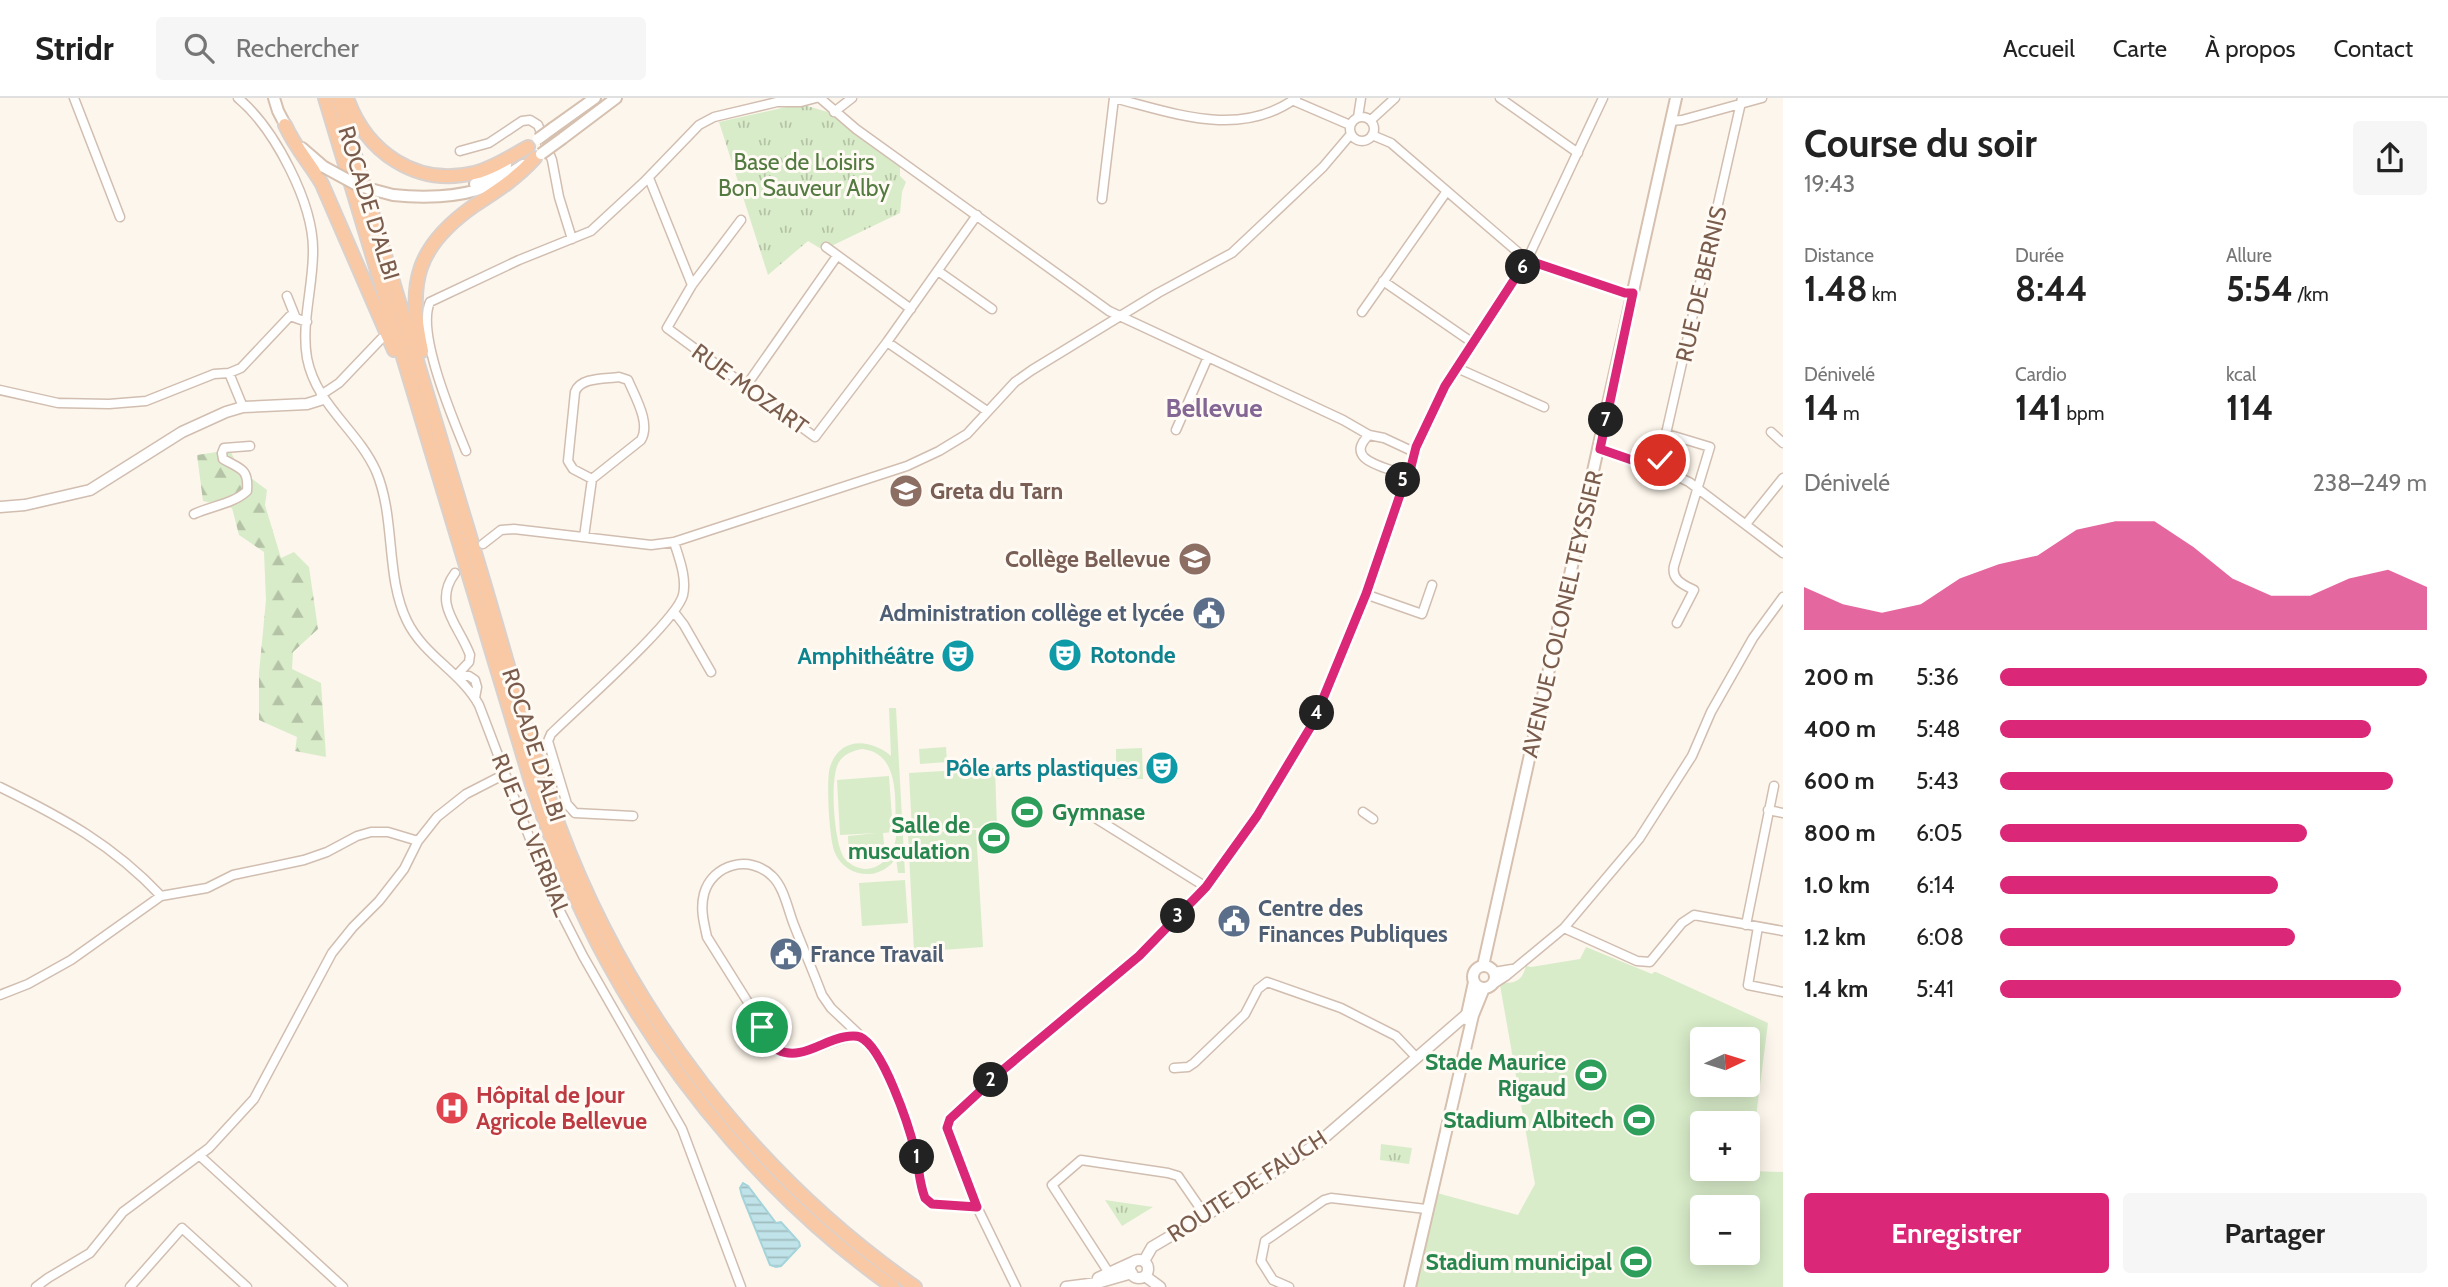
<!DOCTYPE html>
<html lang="fr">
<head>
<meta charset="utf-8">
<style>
  body { margin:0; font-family:Cabin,sans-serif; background:#f6f6f6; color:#222; height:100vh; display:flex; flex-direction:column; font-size:26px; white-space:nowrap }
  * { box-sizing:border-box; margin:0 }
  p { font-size:23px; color:#767676 }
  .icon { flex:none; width:38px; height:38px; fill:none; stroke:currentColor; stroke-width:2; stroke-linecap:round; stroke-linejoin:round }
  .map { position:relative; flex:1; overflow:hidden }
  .sheet { display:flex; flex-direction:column; background:#fff; width:665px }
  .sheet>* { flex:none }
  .needle { width:46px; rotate:86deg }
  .controls { position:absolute; left:1690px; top:929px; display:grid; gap:14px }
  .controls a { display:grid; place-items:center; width:70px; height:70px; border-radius:7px; background:#fff; box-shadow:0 4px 18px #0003; font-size:35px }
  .pin { position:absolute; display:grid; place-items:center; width:60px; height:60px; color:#fff; margin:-30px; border:4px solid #fff; border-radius:50%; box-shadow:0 2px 7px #0007 }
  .km { position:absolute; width:35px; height:35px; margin:-18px; border-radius:50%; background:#222; color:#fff; font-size:19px; line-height:35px; text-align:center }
  .round { display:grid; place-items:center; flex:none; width:74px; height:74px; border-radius:7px; background:#f6f6f6 }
  .overview { display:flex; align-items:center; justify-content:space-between; height:119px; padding:0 21px }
  h1 { font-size:38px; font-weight:800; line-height:52px }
  .figures { display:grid; grid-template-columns:repeat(3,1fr); gap:10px; height:119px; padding:7px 21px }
  .figures div { display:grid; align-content:center }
  .figures b { font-size:35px; font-weight:800 }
  .figures small { font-size:19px; font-weight:400 }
  .figures p { font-size:19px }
  .chart { height:196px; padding:14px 21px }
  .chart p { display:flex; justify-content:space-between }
  .chart svg { width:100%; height:126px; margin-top:7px; fill:#db2777; opacity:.7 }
  .primary-button { display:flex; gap:14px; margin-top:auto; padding:14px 21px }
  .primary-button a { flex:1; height:80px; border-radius:7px; background:#db2777; color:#fff; font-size:28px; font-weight:800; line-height:80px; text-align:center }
  .primary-button a+a { background:#f6f6f6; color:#222 }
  ul { padding:0 21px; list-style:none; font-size:23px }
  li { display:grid; grid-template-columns:112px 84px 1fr; align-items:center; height:52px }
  li i { height:18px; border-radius:9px; background:#db2777 }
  header { display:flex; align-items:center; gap:42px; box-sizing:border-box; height:98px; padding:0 35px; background:#fff; border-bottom:2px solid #e0e0e0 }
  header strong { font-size:33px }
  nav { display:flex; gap:38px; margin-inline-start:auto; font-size:24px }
  .search { width:490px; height:63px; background:#f6f6f6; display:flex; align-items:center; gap:18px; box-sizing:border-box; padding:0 24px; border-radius:7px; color:#767676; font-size:26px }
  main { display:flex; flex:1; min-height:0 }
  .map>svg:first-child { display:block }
  .green { fill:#d8ecc9; fill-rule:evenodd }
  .forest { fill:url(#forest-firs) }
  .park { fill:url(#park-tufts) }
  .water { fill:url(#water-rules); stroke:#a5d3da; stroke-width:2 }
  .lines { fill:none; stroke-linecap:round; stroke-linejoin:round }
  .minor-casing { stroke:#d1beb0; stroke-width:11 }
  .tertiary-casing { stroke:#d1beb0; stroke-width:13 }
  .secondary-casing { stroke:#d6c0b0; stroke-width:14 }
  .trunk-casing { stroke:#dad1cd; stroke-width:16 }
  .minor { stroke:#fff; stroke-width:8 }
  .tertiary { stroke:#fff; stroke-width:10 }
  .secondary { stroke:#fff; stroke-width:10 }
  .trunk { stroke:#f9c8a4; stroke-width:12 }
  .secondary-bridge-casing { stroke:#d6c0b0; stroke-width:14; stroke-linecap:butt }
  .secondary-bridge { stroke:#fff; stroke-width:10 }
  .route-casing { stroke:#fff; stroke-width:14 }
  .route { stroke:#db2777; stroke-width:9 }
  .labels { text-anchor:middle; stroke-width:6; stroke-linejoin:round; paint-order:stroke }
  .park-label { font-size:23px; fill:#537a41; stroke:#fffaf3 }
  .street-label { font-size:23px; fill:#7a5c4d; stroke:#fffaf3 }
  .education-label { font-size:23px; font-weight:bold; fill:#785e54; stroke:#fffaf3; text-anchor:start }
  .service-label { font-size:23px; font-weight:bold; fill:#4e5e75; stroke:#fffaf3; text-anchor:start }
  .culture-label { font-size:23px; font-weight:bold; fill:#0d838f; stroke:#fffaf3; text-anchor:end }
  .leisure-label { font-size:23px; font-weight:bold; fill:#27864d; stroke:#fffaf3; text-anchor:end }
  .health-label { font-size:23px; font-weight:bold; fill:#be3a42; stroke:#fffaf3; text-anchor:start }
  .quarter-label { font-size:26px; font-weight:bold; fill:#846695; stroke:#fffaf3 }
</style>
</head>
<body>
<header>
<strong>Stridr</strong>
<div class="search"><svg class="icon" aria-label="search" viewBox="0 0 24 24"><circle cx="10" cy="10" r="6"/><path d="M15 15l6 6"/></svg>Rechercher</div>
<nav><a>Accueil</a><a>Carte</a><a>À propos</a><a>Contact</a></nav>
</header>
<main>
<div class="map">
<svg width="1783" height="1189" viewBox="0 0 1783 1189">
  <defs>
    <pattern id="forest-firs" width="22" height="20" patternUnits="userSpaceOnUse" patternTransform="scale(1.75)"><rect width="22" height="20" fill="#d8ecc9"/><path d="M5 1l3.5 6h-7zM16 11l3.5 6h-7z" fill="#b4c2a5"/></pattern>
    <pattern id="park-tufts" width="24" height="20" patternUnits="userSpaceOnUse" patternTransform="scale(1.75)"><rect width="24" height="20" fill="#d8ecc9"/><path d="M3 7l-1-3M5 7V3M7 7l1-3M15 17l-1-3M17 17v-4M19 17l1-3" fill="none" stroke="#b4c2a5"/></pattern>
    <pattern id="water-rules" width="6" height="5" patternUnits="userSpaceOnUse" patternTransform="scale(1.75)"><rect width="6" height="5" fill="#bfe3e8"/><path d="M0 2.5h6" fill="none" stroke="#a0bbbe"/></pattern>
  </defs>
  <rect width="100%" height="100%" fill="#fdf6ec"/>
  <path class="green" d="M889 610H896L905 775H898L896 760C890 769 881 775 870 776 855 777 841 769 835 755 829 742 826 682 830 669 840 638 871 641 891 658ZM862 651C903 655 894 709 896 739 893 765 866 783 845 761 834 748 829 679 839 664 844 656 852 653 862 651Z
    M946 649 947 664 920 666 919 651Z
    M1142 650 1143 681H1116V651Z
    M995 670 997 729 912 733 909 675Z
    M889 678 893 734 883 735 885 756 849 758 848 738 877 735 840 737 837 682Z
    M976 732 983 849 914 854 908 735Z
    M905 782 908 825 862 828 859 785Z
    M1586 849 1652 876 1654 874H1656L1768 925 1749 1073 1783 1074V1189H1416L1437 1095 1518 1117 1535 1086 1500 887 1503 885C1517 885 1522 882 1526 868L1531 869 1580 861ZM1703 942H1748V987H1703ZM1703 1026H1748V1071H1703ZM1703 1110H1748V1155H1703Z"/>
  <path class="forest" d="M230 352 239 371 267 392 265 407 281 460 294 454 309 469 318 531 293 554 292 571 321 585 326 659 295 653 297 639 259 622V575L266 502 264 454 239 437 232 410 203 403 197 357Z"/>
  <path class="park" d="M800 6 828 14 900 69V78L906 84 902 94 900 115 823 152 808 143 768 177 719 24Z
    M1381 1046 1412 1050 1409 1066 1380 1062Z
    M1105 1102 1153 1109 1122 1128Z"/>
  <path class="water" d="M743 1085 748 1088 776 1125 781 1124 799 1144 800 1148 781 1168 776 1169 770 1167 742 1098 740 1090Z"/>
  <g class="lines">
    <defs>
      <path id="minor" d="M74 0 120 119
        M238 0C275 31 314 106 313 154 313 189 301 226 307 260 316 307 357 331 376 373 396 420 385 478 407 523 424 558 461 574 479 607L538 762 559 811 583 858 682 1031 741 1189
        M820 0 856 31 1109 213 1343 322 1369 337 1384 340 1414 354
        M1500 0 1578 55
        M1292 2 1350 27
        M834 14 852 0
        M1358 19 1361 0
        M1350 31a12 12 0 1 1 24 0a12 12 0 1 1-24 0Z
        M1371 22 1395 0
        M1671 23 1682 22 1762 0
        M1372 37 1391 45 1527 162 1625 195H1633
        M460 53 489 45 522 23 530 22 538 27 552 62 559 99 572 141
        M649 80 692 187
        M1102 101 1114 0C1174 15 1240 41 1296 0
        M741 122 692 187 667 230 815 339 887 244 977 117
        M826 149 911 211
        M938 173 992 211
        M1383 183 1473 245
        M287 198 295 218
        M1362 214 1447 93
        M887 244 987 313
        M1457 270 1544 309
        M229 275 243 309
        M619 279 628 282C635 299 651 325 641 342L592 381 573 371 568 363 575 294C580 279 605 281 619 279Z
        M746 288 837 158
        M0 292 58 305 109 306 146 303 214 276 229 275 241 270 290 218 307 224
        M321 297 339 285 381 241
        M1176 332 1208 259
        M1771 334 1783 345
        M1667 336 1710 349 1674 468C1671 482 1684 487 1694 492L1677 525
        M1369 337C1344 361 1381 368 1399 375H1403
        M1599 351 1666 373 1689 384 1783 455
        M466 353C453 321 416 235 430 204L519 162 591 133 644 84 699 27 714 19 777 4H801L816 0
        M1658 371 1742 0
        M194 416C211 408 233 406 247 393 249 370 240 371 223 361L222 355 224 350 250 348
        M1746 426 1783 380
        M584 439 592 381
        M483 446 501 432 514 431 651 447 674 444 907 368 939 353 967 336 1015 284 1032 272 1158 195 1232 155 1323 69 1351 36
        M455 475C432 506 459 527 470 557L469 564 456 578
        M1365 496 1422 516 1432 487
        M674 514 684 527 711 574
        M456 578H469L475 582 477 589 475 600
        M0 689C63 720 112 746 161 798
        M1768 712 1783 715
        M1363 714 1373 721
        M633 718 575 715 567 706 548 643 551 636C575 612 677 523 683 497 687 480 679 460 674 444
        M1097 721 1206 789
        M1746 827 1774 688
        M1758 829 1748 887 1783 894
        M1564 830 1637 863 1650 864 1682 825 1694 817 1783 833
        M1494 874 1512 871
        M1492 887 1506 878 1564 830 1639 741 1692 658 1711 614 1753 540 1783 499
        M0 897 28 886 71 862 161 798 207 790 233 777 304 762 327 754 357 738 371 734H388L418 743
        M858 938C833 939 800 964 778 952L707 839C704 825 700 811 704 796 712 766 750 756 772 778 784 789 788 812 794 827 803 850 813 873 822 897L831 910 867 944 888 976 913 1044 925 1100 936 1107 977 1109
        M1174 970 1188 969 1194 965 1245 916 1258 891 1267 884 1341 910 1396 938 1416 959
        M199 1057 343 1189
        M1109 1175 1052 1087 1081 1062 1168 1075 1178 1078 1205 1117
        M36 1189 48 1180 90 1155 123 1114 209 1050 254 1001 332 855 353 829 379 803 404 771 418 743 437 719 466 696 505 676
        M130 1189 182 1130 247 1189
        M1016 1189 977 1109 947 1030 950 1021 1005 971 1139 858 1206 789 1257 718 1313 625 1365 496 1402 391 1403 375 1411 369 1414 354 1445 288 1527 162 1603 0
        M1289 1189 1273 1182 1261 1163 1265 1143 1324 1102 1331 1100 1426 1111"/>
      <path id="tertiary" d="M0 409 25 407 90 392 182 334 226 314 243 309 307 306 323 301
        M1130 1171a9 9 0 1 1 18 0a9 9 0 1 1-18 0Z
        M1144 1163 1152 1149 1230 1103 1318 1045 1466 917
        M1145 1178 1160 1189
        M1098 1180 1133 1164
        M1066 1189 1097 1185 1132 1175"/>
      <path id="secondary" d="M274 0 278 13 288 32
        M553 30 595 0
        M563 40 616 0
        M302 50 324 69
        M475 86 506 67
        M393 97C420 100 459 100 485 89 498 83 511 75 523 67
        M1483 868 1676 0
        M1473 879a11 11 0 1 1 22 0a11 11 0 1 1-22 0Z
        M1466 921 1474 884
        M1410 1189 1473 917 1484 890"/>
      <path id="trunk" d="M325 0 532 687C553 748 576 807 607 863 676 990 776 1106 893 1189
        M338 0C383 152 429 304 475 455 503 546 526 639 559 728 628 913 754 1077 915 1189
        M347 0C366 54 416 89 474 75 494 70 511 58 528 49
        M285 27C296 51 309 64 322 86L394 252
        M422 253C407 185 416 148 475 107 497 93 517 80 535 60"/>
    </defs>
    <use href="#minor" class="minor-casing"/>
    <use href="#tertiary" class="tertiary-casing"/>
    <use href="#secondary" class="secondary-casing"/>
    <use href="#trunk" class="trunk-casing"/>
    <use href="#minor" class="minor"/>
    <use href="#tertiary" class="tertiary"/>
    <use href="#secondary" class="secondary"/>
    <use href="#trunk" class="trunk"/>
    <defs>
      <path id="secondary-bridge" d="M538 41 553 30
        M541 56 563 40
        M324 69 359 88 393 97"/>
    </defs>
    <use href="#secondary-bridge" class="secondary-bridge-casing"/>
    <use href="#secondary-bridge" class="secondary-bridge"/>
  </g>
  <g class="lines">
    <defs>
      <path id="route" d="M762 929 778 952C800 963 822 943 844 939 849 938 855 937 860 939 883 949 909 1028 915 1053 919 1068 919 1085 925 1100L932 1106 977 1109 947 1030 950 1021 1004 971 1139 858 1206 789 1257 718 1313 625 1366 496 1402 391 1403 375 1411 369 1416 349 1445 288 1527 162 1625 195H1633L1600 351 1658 371 1660 362"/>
    </defs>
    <use href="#route" class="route-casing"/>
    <use href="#route" class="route"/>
  </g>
  <defs>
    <symbol id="university-disc" viewBox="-11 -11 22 22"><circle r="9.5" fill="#8d6e63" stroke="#fffaf3"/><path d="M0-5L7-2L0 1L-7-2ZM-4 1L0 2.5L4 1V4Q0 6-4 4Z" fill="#fff"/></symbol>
    <symbol id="school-disc" viewBox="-11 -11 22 22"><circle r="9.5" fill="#8d6e63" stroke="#fffaf3"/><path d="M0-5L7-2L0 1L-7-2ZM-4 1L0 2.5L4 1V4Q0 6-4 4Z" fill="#fff"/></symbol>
    <symbol id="civic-disc" viewBox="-11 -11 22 22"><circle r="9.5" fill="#5c6f8a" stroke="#fffaf3"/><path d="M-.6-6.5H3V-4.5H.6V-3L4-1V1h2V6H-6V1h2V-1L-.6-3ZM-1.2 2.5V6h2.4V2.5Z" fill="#fff"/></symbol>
    <symbol id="theatre-disc" viewBox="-11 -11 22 22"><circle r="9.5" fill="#0f9aa8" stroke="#fffaf3"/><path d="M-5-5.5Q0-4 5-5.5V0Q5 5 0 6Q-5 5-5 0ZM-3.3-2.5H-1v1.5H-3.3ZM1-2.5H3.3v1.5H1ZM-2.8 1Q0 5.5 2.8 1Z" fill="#fff"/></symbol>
    <symbol id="stadium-disc" viewBox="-11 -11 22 22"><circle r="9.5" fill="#2e9e5b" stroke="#fffaf3"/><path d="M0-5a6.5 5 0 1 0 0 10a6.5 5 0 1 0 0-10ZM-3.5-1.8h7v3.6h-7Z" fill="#fff"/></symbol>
    <symbol id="hospital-disc" viewBox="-11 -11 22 22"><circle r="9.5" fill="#e0444e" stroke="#fffaf3"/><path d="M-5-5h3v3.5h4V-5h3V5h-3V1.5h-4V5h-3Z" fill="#fff"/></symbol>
  </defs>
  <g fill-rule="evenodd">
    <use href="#university-disc" x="887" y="374" width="38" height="38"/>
    <use href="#school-disc" x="1176" y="442" width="38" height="38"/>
    <use href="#civic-disc" x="1190" y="496" width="38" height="38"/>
    <use href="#theatre-disc" x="1046" y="538" width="38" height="38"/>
    <use href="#theatre-disc" x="939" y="539" width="38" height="38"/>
    <use href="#theatre-disc" x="1143" y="651" width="38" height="38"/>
    <use href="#stadium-disc" x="1008" y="695" width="38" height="38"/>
    <use href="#stadium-disc" x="975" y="721" width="38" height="38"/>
    <use href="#civic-disc" x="1215" y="804" width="38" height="38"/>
    <use href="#civic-disc" x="767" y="837" width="38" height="38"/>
    <use href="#stadium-disc" x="1572" y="958" width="38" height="38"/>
    <use href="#hospital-disc" x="433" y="991" width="38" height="38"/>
    <use href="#stadium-disc" x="1620" y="1003" width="38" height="38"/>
    <use href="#stadium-disc" x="1617" y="1145" width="38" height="38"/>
  </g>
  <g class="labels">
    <g class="park-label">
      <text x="804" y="72">Base de Loisirs<tspan x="804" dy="26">Bon Sauveur Alby</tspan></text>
    </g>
    <g class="street-label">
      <text transform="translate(369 105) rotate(73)" y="8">ROCADE D'ALBI</text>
      <text transform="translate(1701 186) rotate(-77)" y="8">RUE DE BERNIS</text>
      <text transform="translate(750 291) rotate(36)" y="8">RUE MOZART</text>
      <text transform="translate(1562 516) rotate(-77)" y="8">AVENUE COLONEL TEYSSIER</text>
      <text transform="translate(534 647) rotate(72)" y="8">ROCADE D'ALBI</text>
      <text transform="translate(531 737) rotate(68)" y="8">RUE DU VERBIAL</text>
      <text transform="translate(1247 1088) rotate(-33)" y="8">ROUTE DE FAUCH</text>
    </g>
    <g class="education-label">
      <text x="930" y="401">Greta du Tarn</text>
      <text x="1170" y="469" text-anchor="end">Collège Bellevue</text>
    </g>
    <g class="service-label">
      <text x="1184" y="523" text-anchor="end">Administration collège et lycée</text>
      <text x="1258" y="818">Centre des<tspan x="1258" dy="26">Finances Publiques</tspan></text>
      <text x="810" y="864">France Travail</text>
    </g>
    <g class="culture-label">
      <text x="1090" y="565" text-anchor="start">Rotonde</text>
      <text x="934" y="566">Amphithéâtre</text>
      <text x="1138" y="678">Pôle arts plastiques</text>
    </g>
    <g class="leisure-label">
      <text x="1052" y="722" text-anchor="start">Gymnase</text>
      <text x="970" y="735">Salle de<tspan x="970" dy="26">musculation</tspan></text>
      <text x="1566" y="972">Stade Maurice<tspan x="1566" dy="26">Rigaud</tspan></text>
      <text x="1614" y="1030">Stadium Albitech</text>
      <text x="1612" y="1172">Stadium municipal</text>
    </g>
    <g class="health-label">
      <text x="476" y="1005">Hôpital de Jour<tspan x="476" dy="26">Agricole Bellevue</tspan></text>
    </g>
    <g class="quarter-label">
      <text x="1214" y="319">Bellevue</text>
    </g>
  </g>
</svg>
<div class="controls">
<a><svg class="needle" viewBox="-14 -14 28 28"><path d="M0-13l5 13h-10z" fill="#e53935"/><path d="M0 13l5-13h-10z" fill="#767676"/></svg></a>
<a>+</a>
<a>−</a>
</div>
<div class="pin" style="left:762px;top:929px;background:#1e9e55"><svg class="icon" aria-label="arrive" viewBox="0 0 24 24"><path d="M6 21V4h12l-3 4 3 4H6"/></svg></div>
<div class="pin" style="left:1660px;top:362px;background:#d93025"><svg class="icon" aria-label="check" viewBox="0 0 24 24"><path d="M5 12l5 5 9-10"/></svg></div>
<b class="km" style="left:917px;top:1059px">1</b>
<b class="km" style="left:991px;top:982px">2</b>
<b class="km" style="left:1178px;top:818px">3</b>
<b class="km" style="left:1317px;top:615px">4</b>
<b class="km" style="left:1403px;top:382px">5</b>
<b class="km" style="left:1523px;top:169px">6</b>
<b class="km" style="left:1606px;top:322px">7</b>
</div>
<section class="sheet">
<div class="overview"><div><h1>Course du soir</h1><p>19:43</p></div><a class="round"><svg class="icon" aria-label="share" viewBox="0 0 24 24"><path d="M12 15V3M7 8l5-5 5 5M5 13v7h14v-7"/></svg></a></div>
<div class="figures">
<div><p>Distance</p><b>1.48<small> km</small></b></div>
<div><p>Durée</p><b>8:44</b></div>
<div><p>Allure</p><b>5:54<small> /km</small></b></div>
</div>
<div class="figures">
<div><p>Dénivelé</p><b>14<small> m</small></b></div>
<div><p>Cardio</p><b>141<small> bpm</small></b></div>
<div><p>kcal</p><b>114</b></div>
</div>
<div class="chart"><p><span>Dénivelé</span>238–249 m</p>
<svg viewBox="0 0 160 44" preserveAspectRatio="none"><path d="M0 44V29L10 35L20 38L30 35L40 26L50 21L60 18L70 9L80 6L90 6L100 15L110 26L120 32L130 32L140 26L150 23L160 29V44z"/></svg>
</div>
<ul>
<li><b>200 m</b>5:36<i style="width:100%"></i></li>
<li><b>400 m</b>5:48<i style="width:87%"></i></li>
<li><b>600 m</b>5:43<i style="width:92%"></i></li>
<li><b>800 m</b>6:05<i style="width:72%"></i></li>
<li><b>1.0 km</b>6:14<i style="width:65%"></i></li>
<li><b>1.2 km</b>6:08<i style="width:69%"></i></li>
<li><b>1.4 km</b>5:41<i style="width:94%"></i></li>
</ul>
<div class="primary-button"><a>Enregistrer</a><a>Partager</a></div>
</section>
</main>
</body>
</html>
